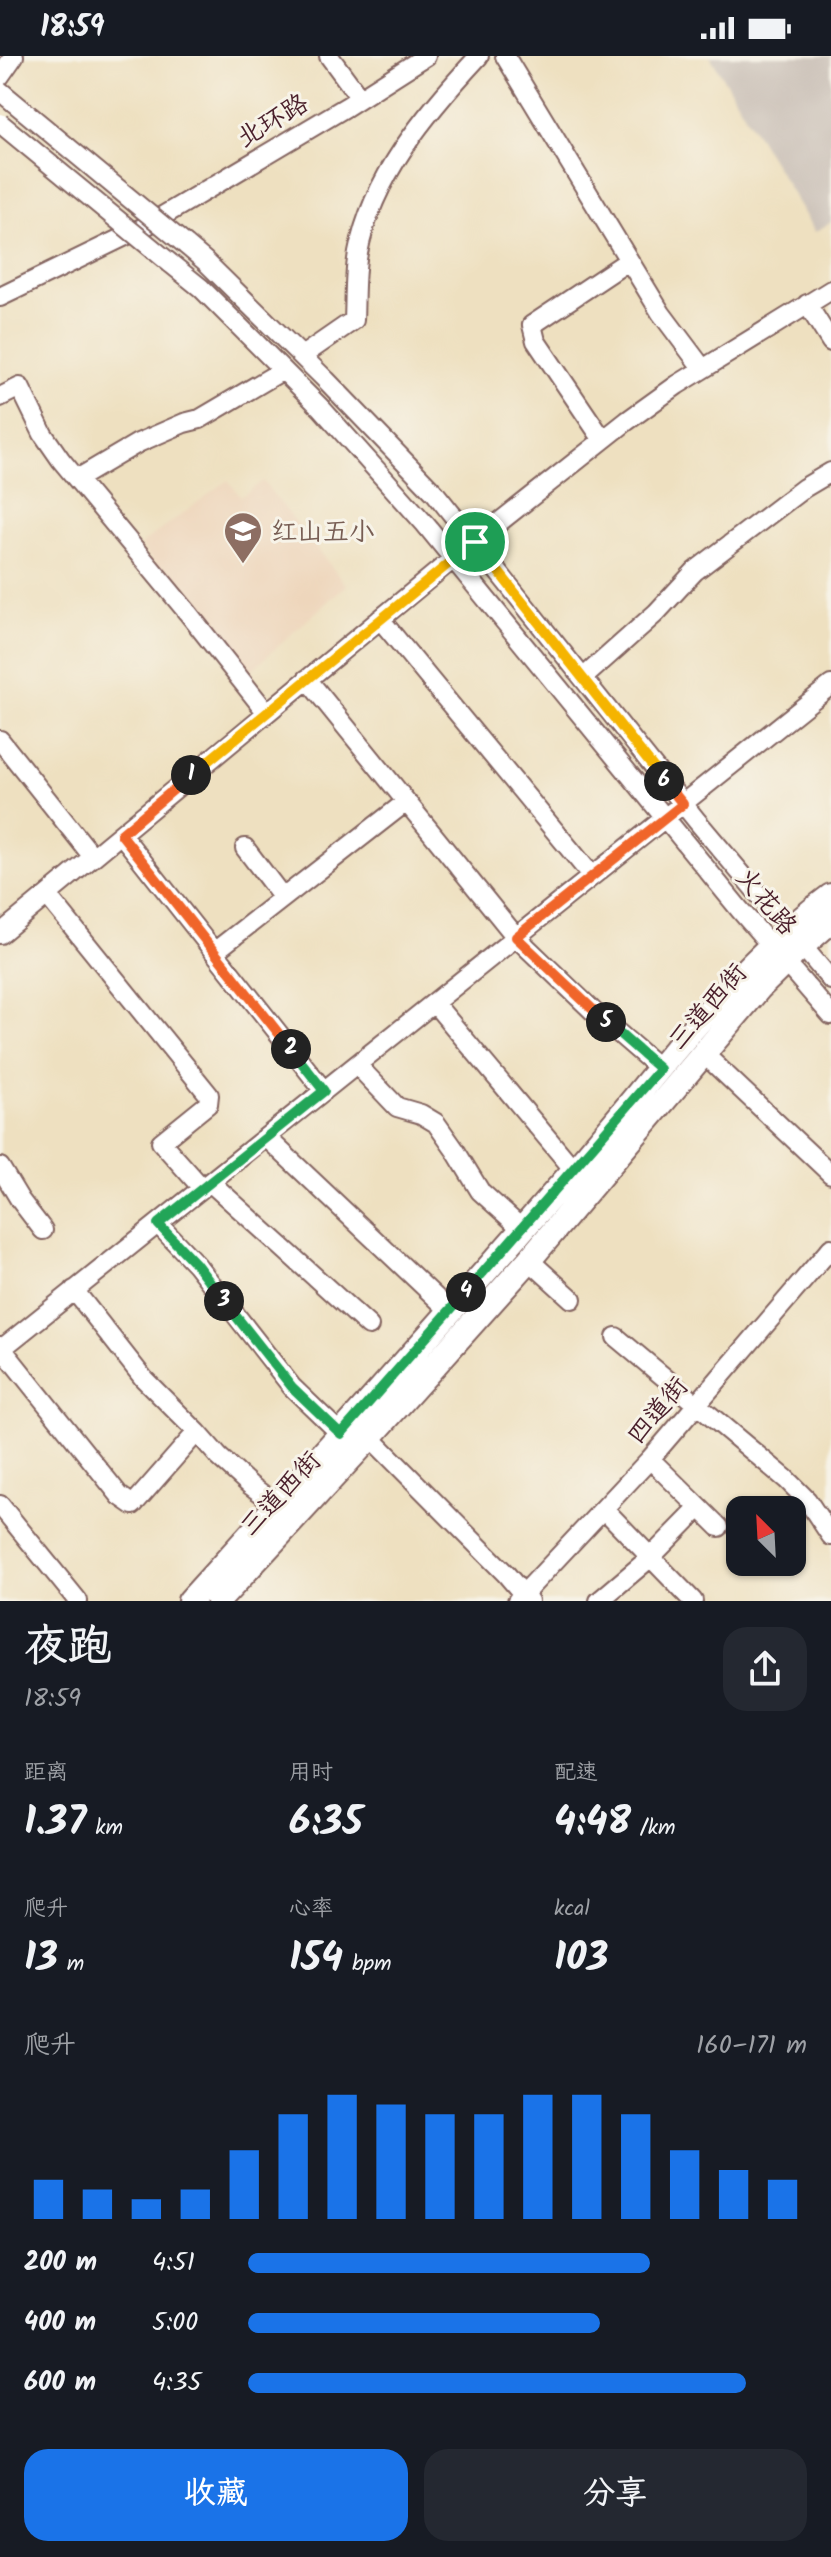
<!DOCTYPE html>
<html lang="zh">
<head>
<meta charset="utf-8">
<style>
  body { margin:0; font-family:Kalam,"LXGW WenKai TC",sans-serif; background:#242831; color:#f1f3f6; height:100vh; display:flex; flex-direction:column; font-size:30px; white-space:nowrap }
  * { box-sizing:border-box; margin:0 }
  p { font-size:26px; color:#9ea1a6 }
  .icon { flex:none; width:44px; height:44px; fill:none; stroke:currentColor; stroke-width:2; stroke-linecap:round; stroke-linejoin:round }
  .map { position:relative; height:1545px; overflow:hidden }
  .drawer { display:flex; flex-direction:column; background:#171b24; flex:1 }
  .drawer>* { flex:none }
  .needle { width:52px; rotate:336deg }
  .buttons { position:absolute; left:726px; top:1440px; display:grid; gap:16px }
  .buttons a { display:grid; place-items:center; width:80px; height:80px; border-radius:16px; background:#171b24; box-shadow:0 2px 6px #0004; font-size:40px }
  .pin { position:absolute; display:grid; place-items:center; width:68px; height:68px; color:#fff; margin:-34px; border:4px solid #fff; border-radius:50%; box-shadow:0 2px 8px #0007 }
  .km { position:absolute; width:40px; height:40px; margin:-20px; border-radius:50%; background:#222; color:#fff; font-size:22px; line-height:40px; text-align:center }
  .round { display:grid; place-items:center; flex:none; width:84px; height:84px; border-radius:24px; background:#242831 }
  .overview { display:flex; align-items:center; justify-content:space-between; height:136px; padding:0 24px }
  h1 { font-size:44px; font-weight:700; line-height:60px }
  .figures { display:grid; grid-template-columns:repeat(3,1fr); gap:12px; height:136px; padding:8px 24px }
  .figures div { display:grid; align-content:center }
  .figures b { font-size:40px; font-weight:700 }
  .figures small { font-size:22px; font-weight:400 }
  .figures p { font-size:22px }
  .chart { height:224px; padding:16px 24px }
  .chart p { display:flex; justify-content:space-between }
  .chart svg { width:100%; height:144px; margin-top:8px; stroke:#1a73e8; stroke-width:6 }
  .button { display:flex; gap:16px; margin-top:auto; padding:16px 24px }
  .button a { flex:1; height:92px; border-radius:24px; background:#1a73e8; color:#fff; font-size:32px; font-weight:700; line-height:92px; text-align:center }
  .button a+a { background:#242831; color:#f1f3f6 }
  ul { padding:0 24px; list-style:none; font-size:26px }
  li { display:grid; grid-template-columns:128px 96px 1fr; align-items:center; height:60px }
  li i { height:20px; border-radius:10px; background:#1a73e8 }
  .status { display:flex; justify-content:space-between; align-items:center; height:56px; padding:0 40px; background:#171b24; direction:ltr }
  .status svg { height:22px; fill:currentColor }
  .map>svg:first-child { display:block }
  .built { fill:#eed6bb }
  .industrial { fill:#ccc2b9 }
  .lines { fill:none; stroke-linecap:round; stroke-linejoin:round }
  .minor-casing { stroke:#83635f; stroke-width:22 }
  .major-casing { stroke:#83635f; stroke-width:28 }
  .minor { stroke:#fff; stroke-width:18 }
  .major { stroke:#fff; stroke-width:24 }
  .minor-bridge-casing { stroke:#83635f; stroke-width:22; stroke-linecap:butt }
  .minor-bridge { stroke:#fff; stroke-width:18 }
  .split-1-casing { stroke:#fff; stroke-width:16 }
  .split-2-casing { stroke:#fff; stroke-width:16 }
  .split-3-casing { stroke:#fff; stroke-width:16 }
  .split-4-casing { stroke:#fff; stroke-width:16 }
  .split-5-casing { stroke:#fff; stroke-width:16 }
  .split-6-casing { stroke:#fff; stroke-width:16 }
  .split-7-casing { stroke:#fff; stroke-width:16 }
  .split-1 { stroke:#f5b400; stroke-width:10 }
  .split-2 { stroke:#f0652b; stroke-width:10 }
  .split-3 { stroke:#22a559; stroke-width:10 }
  .split-4 { stroke:#22a559; stroke-width:10 }
  .split-5 { stroke:#22a559; stroke-width:10 }
  .split-6 { stroke:#f0652b; stroke-width:10 }
  .split-7 { stroke:#f5b400; stroke-width:10 }
  .labels { text-anchor:middle; stroke-width:6; stroke-linejoin:round; paint-order:stroke }
  .street-label { font-size:26px; fill:#4a1f2b; stroke:#f7f3e8 }
  .education-label { font-size:26px; fill:#785e54; stroke:#f7f3e8; text-anchor:start }
</style>
</head>
<body>
<div class="status"><b>18:59</b><svg viewBox="0 0 49 12"><path d="M0 12V9h3v3zM5 12V6h3v6zM10 12V3h3v9zM15 12V0h3v12zM26 1h20v11H26zM47 4h2v5h-2z"/></svg></div>
<div class="map">
<svg width="831" height="1545" viewBox="0 0 831 1545">
  <rect width="100%" height="100%" fill="#f7f3e8"/>
  <filter id="ink" filterUnits="userSpaceOnUse"><feTurbulence type="fractalNoise" baseFrequency=".0125" numOctaves="2"/><feDisplacementMap in="SourceGraphic" scale="16" xChannelSelector="R" yChannelSelector="G"/><feConvolveMatrix kernelMatrix="1 2 1 2 8 2 1 2 1" color-interpolation-filters="sRGB"/></filter>
  <filter id="wash" filterUnits="userSpaceOnUse"><feTurbulence type="fractalNoise" baseFrequency=".006" numOctaves="4" result="noise"/><feDisplacementMap in="SourceGraphic" scale="32" xChannelSelector="R" yChannelSelector="G"/><feGaussianBlur stdDeviation="1.8" result="paint"/><feColorMatrix in="noise" values="0 0 0 0 0 0 0 0 0 0 0 0 0 0 0 0 0 1.4 0 .05"/><feComposite in="paint" operator="in"/></filter>
  <g filter="url(#wash)">
    <rect width="100%" height="100%" fill="#eee0c0"/>
    <path class="built" d="M228 424 241 441 263 425 346 529 245 620 140 489Z"/>
    <path class="industrial" d="M710 0H831V166L815 176Z"/>
  </g>
  <g filter="url(#ink)">
    <g class="lines">
      <defs>
        <path id="minor" d="M329 0 360 42
          M505 0 661 257 703 313
          M0 20 14 0
          M186 189 205 205 326 324 435 437 697 765 831 924
          M170 207 201 232 321 352 425 468 740 854 831 959
          M0 241 144 171 346 51 426 0
          M807 248 831 286
          M302 300 354 264C355 243 354 218 358 197 372 121 427 56 479 0
          M0 341 20 331 43 378 61 404 188 557 267 657
          M603 384 536 285 532 269 628 205
          M77 423 138 387 184 367 200 363 283 314
          M380 563 592 820
          M583 622 656 557 695 515 804 432 831 416
          M307 623 516 881 594 956 660 1013
          M0 684 93 801
          M121 778 324 1035
          M245 792 283 842
          M47 839 209 1039 208 1048 161 1086 202 1132
          M0 878 454 502 627 365 677 329 831 234
          M214 896 406 746
          M435 948 574 1114
          M703 997 831 1118
          M357 1009 397 1051 421 1058 436 1067 455 1094 480 1135 521 1172
          M266 1081 450 1255
          M0 1111 20 1144 43 1174
          M210 1126 369 1270
          M158 1168 196 1208 292 1331 341 1378
          M529 1204 572 1243
          M74 1234 144 1323 197 1376 219 1401 250 1429 277 1449
          M616 1281 786 1423 807 1444 831 1480
          M0 1290 120 1440 133 1449 197 1376
          M0 1294 831 629
          M370 1381 506 1518 529 1545
          M650 1403 719 1471
          M0 1449 78 1545
          M605 1454 693 1545
          M517 1545 650 1403 831 1192
          M599 1545 651 1501 699 1452"/>
        <path id="major" d="M190 1545C320 1402 449 1258 576 1112 657 1019 730 914 831 840
          M218 1545 370 1381 529 1204 759 932 802 890 831 865"/>
      </defs>
      <use href="#minor" class="minor-casing"/>
      <use href="#major" class="major-casing"/>
      <use href="#minor" class="minor"/>
      <use href="#major" class="major"/>
      <defs>
        <path id="minor-bridge" d="M0 35 186 189
          M0 67 170 207"/>
      </defs>
      <use href="#minor-bridge" class="minor-bridge-casing"/>
      <use href="#minor-bridge" class="minor-bridge"/>
    </g>
  </g>
  <g class="lines" filter="url(#ink)">
    <defs>
      <path id="split-1" d="M191 719 475 486"/>
      <path id="split-2" d="M191 719 121 778 291 993"/>
      <path id="split-3" d="M224 1245 196 1208 158 1168 324 1035 291 993"/>
      <path id="split-4" d="M224 1245 292 1331 341 1378 466 1236"/>
      <path id="split-5" d="M466 1236 660 1013 606 966"/>
      <path id="split-6" d="M606 966 516 881 683 748 664 725"/>
      <path id="split-7" d="M475 486 664 725"/>
    </defs>
    <use href="#split-1" class="split-1-casing"/>
    <use href="#split-2" class="split-2-casing"/>
    <use href="#split-3" class="split-3-casing"/>
    <use href="#split-4" class="split-4-casing"/>
    <use href="#split-5" class="split-5-casing"/>
    <use href="#split-6" class="split-6-casing"/>
    <use href="#split-7" class="split-7-casing"/>
    <use href="#split-1" class="split-1"/>
    <use href="#split-2" class="split-2"/>
    <use href="#split-3" class="split-3"/>
    <use href="#split-4" class="split-4"/>
    <use href="#split-5" class="split-5"/>
    <use href="#split-6" class="split-6"/>
    <use href="#split-7" class="split-7"/>
  </g>
  <defs>
    <symbol id="school-pin" viewBox="-11 -11 22 30"><path d="M0 17L-7.5 6A9.5 9.5 0 1 1 7.5 6Z" fill="#8d6e63" stroke="#f7f3e8"/><path d="M0-5L7-2L0 1L-7-2ZM-4 1L0 2.5L4 1V4Q0 6-4 4Z" fill="#fff"/></symbol>
  </defs>
  <g fill-rule="evenodd">
    <use href="#school-pin" x="221" y="453" width="44" height="60"/>
  </g>
  <g class="labels">
    <g class="street-label">
      <text transform="translate(272 64) rotate(-31)" y="9">北环路</text>
      <text transform="translate(767 845) rotate(50)" y="9">火花路</text>
      <text transform="translate(707 950) rotate(-49)" y="9">三道西街</text>
      <text transform="translate(657 1354) rotate(-50)" y="9">四道街</text>
      <text transform="translate(280 1437) rotate(-47)" y="9">三道西街</text>
    </g>
    <g class="education-label">
      <text x="271" y="484">红山五小</text>
    </g>
  </g>
</svg>
<div class="buttons">
<a><svg class="needle" viewBox="-14 -14 28 28"><path d="M0-13l5 13h-10z" fill="#e53935"/><path d="M0 13l5-13h-10z" fill="#9ea1a6"/></svg></a>
</div>
<div class="pin" style="left:475px;top:486px;background:#1e9e55"><svg class="icon" aria-label="arrive" viewBox="0 0 24 24"><path d="M6 21V4h12l-3 4 3 4H6"/></svg></div>
<b class="km" style="left:191px;top:719px">1</b>
<b class="km" style="left:291px;top:993px">2</b>
<b class="km" style="left:224px;top:1245px">3</b>
<b class="km" style="left:466px;top:1236px">4</b>
<b class="km" style="left:606px;top:966px">5</b>
<b class="km" style="left:664px;top:725px">6</b>
</div>
<section class="drawer">
<div class="overview"><div><h1>夜跑</h1><p>18:59</p></div><a class="round"><svg class="icon" aria-label="share" viewBox="0 0 24 24"><path d="M12 15V3M7 8l5-5 5 5M5 13v7h14v-7"/></svg></a></div>
<div class="figures">
<div><p>距离</p><b>1.37<small> km</small></b></div>
<div><p>用时</p><b>6:35</b></div>
<div><p>配速</p><b>4:48<small> /km</small></b></div>
</div>
<div class="figures">
<div><p>爬升</p><b>13<small> m</small></b></div>
<div><p>心率</p><b>154<small> bpm</small></b></div>
<div><p>kcal</p><b>103</b></div>
</div>
<div class="chart"><p><span>爬升</span>160–171 m</p>
<svg viewBox="0 0 160 44" preserveAspectRatio="none"><path d="M5 44V32M15 44V35M25 44V38M35 44V35M45 44V23M55 44V12M65 44V6M75 44V9M85 44V12M95 44V12M105 44V6M115 44V6M125 44V12M135 44V23M145 44V29M155 44V32"/></svg>
</div>
<ul>
<li><b>200 m</b>4:51<i style="width:72%"></i></li>
<li><b>400 m</b>5:00<i style="width:63%"></i></li>
<li><b>600 m</b>4:35<i style="width:89%"></i></li>
</ul>
<div class="button"><a>收藏</a><a>分享</a></div>
</section>
</body>
</html>
